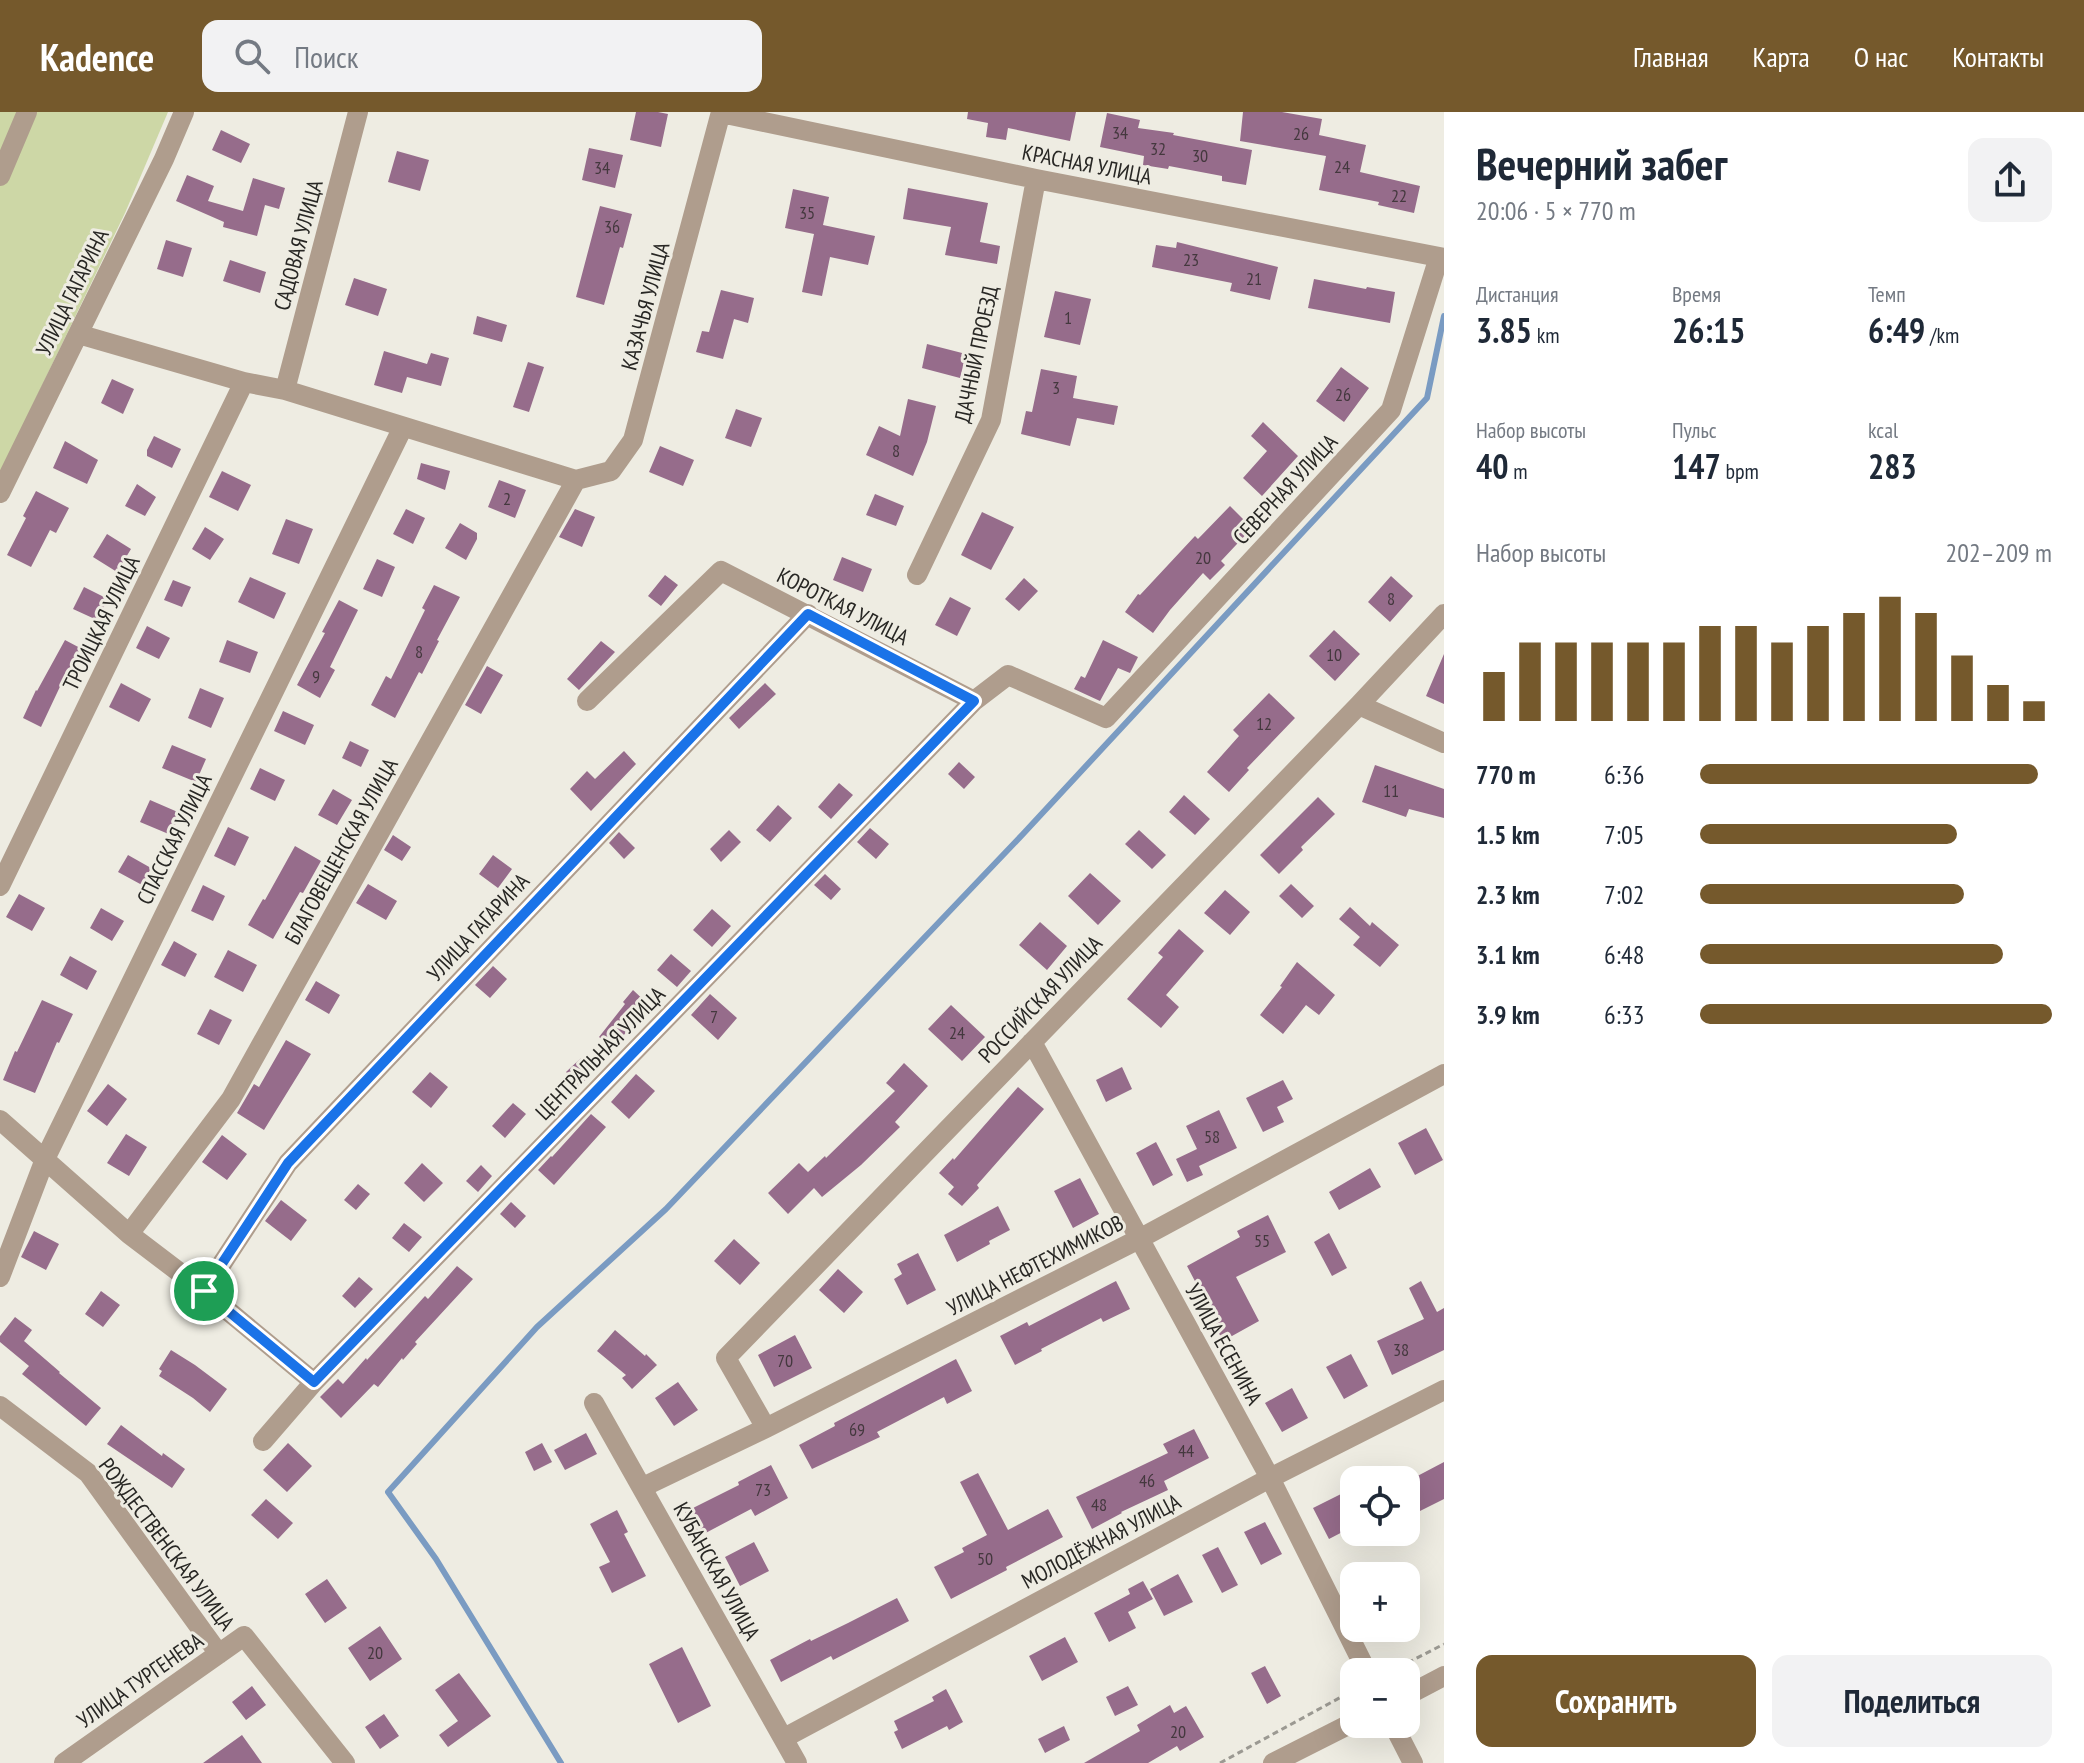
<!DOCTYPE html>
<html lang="ru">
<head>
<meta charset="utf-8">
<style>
  body { margin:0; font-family:"PT Sans Narrow",sans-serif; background:#f2f2f3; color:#1f2937; height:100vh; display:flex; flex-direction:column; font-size:30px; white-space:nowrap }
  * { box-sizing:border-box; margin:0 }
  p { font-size:26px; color:#747a83 }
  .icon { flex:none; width:44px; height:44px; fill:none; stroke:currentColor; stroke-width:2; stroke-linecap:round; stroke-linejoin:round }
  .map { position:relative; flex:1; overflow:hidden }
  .panel { display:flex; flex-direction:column; background:#fff; width:640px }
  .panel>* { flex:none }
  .fabs { position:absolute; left:1340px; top:1354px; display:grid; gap:16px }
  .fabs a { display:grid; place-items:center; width:80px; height:80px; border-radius:16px; background:#fff; box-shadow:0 8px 32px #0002; font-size:40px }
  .pin { position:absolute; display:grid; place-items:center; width:68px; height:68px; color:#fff; margin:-34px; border:4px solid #fff; border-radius:50%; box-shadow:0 2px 8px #0007 }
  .round { display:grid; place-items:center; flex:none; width:84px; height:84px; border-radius:16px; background:#f2f2f3 }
  .head { display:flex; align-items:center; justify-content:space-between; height:136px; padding:0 32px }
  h1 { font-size:44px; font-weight:800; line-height:60px }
  .metrics { display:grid; grid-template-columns:repeat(3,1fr); gap:12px; height:136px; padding:8px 32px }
  .metrics div { display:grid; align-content:center }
  .metrics b { font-size:34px; font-weight:800 }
  .metrics small { font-size:22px; font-weight:400 }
  .metrics p { font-size:22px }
  .chart { height:224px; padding:16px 32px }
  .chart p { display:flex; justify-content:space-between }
  .chart svg { width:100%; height:144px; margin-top:8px; stroke:#75592c; stroke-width:6 }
  .cta { display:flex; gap:16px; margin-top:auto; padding:16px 32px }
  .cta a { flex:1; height:92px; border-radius:16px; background:#75592c; color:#fff; font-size:32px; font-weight:800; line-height:92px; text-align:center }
  .cta a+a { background:#f2f2f3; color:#1f2937 }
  ul { padding:0 32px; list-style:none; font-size:26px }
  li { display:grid; grid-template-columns:128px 96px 1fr; align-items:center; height:60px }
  li i { height:20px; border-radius:10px; background:#75592c }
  header { display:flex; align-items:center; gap:48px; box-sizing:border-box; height:112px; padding:0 40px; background:#75592c; color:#fff }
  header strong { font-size:38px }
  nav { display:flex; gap:44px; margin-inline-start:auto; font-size:28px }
  .search { width:560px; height:72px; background:#f2f2f3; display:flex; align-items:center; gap:20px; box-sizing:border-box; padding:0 28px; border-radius:16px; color:#747a83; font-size:30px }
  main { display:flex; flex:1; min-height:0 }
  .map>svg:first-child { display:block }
  .green { fill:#cdd7a6 }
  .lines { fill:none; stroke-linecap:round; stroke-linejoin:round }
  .stream { stroke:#7a9bc2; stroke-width:6 }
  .building { fill:#966c8b }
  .path { stroke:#9b9992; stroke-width:3; stroke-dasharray:6 4; stroke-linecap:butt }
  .minor { stroke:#af9d8d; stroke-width:20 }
  .route-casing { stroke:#fff; stroke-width:16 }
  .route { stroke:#1a73e8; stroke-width:10 }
  .labels { text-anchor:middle; stroke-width:6; stroke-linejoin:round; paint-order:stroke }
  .number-label { font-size:18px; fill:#44383e }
  .street-label { font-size:22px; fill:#282724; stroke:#eeece2 }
</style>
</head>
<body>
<header>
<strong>Kadence</strong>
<div class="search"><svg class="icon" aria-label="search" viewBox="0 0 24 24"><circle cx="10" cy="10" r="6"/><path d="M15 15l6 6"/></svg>Поиск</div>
<nav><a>Главная</a><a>Карта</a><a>О нас</a><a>Контакты</a></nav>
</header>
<main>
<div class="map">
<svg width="1444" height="1651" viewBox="0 0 1444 1651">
  <rect width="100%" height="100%" fill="#eeece2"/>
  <path class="green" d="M0 0H168L125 101 0 361Z"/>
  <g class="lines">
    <path class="stream" d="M561 1651 436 1447 388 1380 537 1215 666 1097 1023 722 1427 286 1444 204"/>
  </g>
  <path class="building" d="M636 0H658L668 2 661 35 630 28Z
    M968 0H1076L1070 29 1008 16 1006 28 986 25 988 11 967 7Z
    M1243 0H1282L1322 7 1319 23 1366 33 1360 60 1420 74 1414 101 1378 93 1379 90 1319 78 1326 44 1240 29Z
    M1107 1 1140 8 1138 16 1174 21 1173 23 1252 38 1246 73 1222 69V64L1169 54 1168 57 1143 53 1144 44 1100 35Z
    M221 18 250 32 241 51 212 38Z
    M589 36 623 43 615 76 582 68Z
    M397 39 429 48 420 79 388 70Z
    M187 63 214 74 208 89 243 99 253 66 285 76 279 97 265 93 257 124 223 115 224 110 176 89Z
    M908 76 988 91 980 130 1000 134 997 152 945 143 951 115 903 107Z
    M793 77 829 85 823 113 875 124 868 153 830 145 822 184 802 180 814 122 785 116Z
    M600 94 632 102 623 136 620 135 604 193 576 185Z
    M166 128 192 136 183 165 157 157Z
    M1177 130 1278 155 1270 188 1230 179 1232 171 1152 155 1156 133 1176 136Z
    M230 148 266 160 260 181 223 169Z
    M354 166 387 177 378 204 345 193Z
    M1314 167 1366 177 1367 175 1395 180 1390 211 1308 196Z
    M721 178 754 186 748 211 734 207 723 247 696 240 702 219 709 220Z
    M1055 179 1091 187 1080 233 1044 225Z
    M477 204 507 213 502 230 473 222Z
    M927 232 966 242 960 266 922 256Z
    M384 239 427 252 431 241 449 246 441 274 407 265 402 281 374 273Z
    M528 250 544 255 529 300 513 295Z
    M1341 255 1369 276 1344 310 1316 289Z
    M1041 257 1077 264 1073 286 1118 294 1114 313 1077 306 1070 334 1021 322 1026 299 1032 300Z
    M112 267 134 277 123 302 101 291Z
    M908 287 936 294 927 330 913 364 866 343 879 314 900 324Z
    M736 297 762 306 751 335 725 326Z
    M1263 310 1298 344 1262 384 1243 366 1267 339 1251 324Z
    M154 324 181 337 172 356 147 344V338Z
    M65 329 98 348 87 372 53 356Z
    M660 334 694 348 683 374 649 360Z
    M421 351 450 359 445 378 417 367Z
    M222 359 251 373 238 399 209 385Z
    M499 368 526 378 515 406 488 395Z
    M137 372 156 385 145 404 125 394Z
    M36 379 69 396 56 421 50 418 31 455 7 443 26 406 23 404Z
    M875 382 904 394 896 414 866 403Z
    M1230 394 1252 416 1221 449 1225 453 1210 468 1203 461 1170 498 1153 521 1125 500 1138 482 1140 483 1195 424 1198 427Z
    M406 397 425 406 413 432 393 422Z
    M575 397 595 405 582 435 559 425Z
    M982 400 1014 415 991 458 961 443Z
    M286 407 313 417 299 452 272 442Z
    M460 411 477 421V427L466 448 445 436Z
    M205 415 224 427 210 448 192 437Z
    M107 422 131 437 117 460 93 445Z
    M842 445 872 457 863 480 833 468Z
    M377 447 395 455 382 485 363 477Z
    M665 463 678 473 661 494 648 484Z
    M1391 464 1413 484 1390 510 1368 490Z
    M250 465 286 481 274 507 238 490Z
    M1024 466 1038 479 1019 499 1005 487Z
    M173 468 191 475 182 495 164 488Z
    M434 473 460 485 437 528 439 529 422 562 419 560 395 606 371 593 386 564 391 567 425 498 422 496Z
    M84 475 108 487 97 508 73 497Z
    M950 485 971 496 957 524 935 513Z
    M339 488 358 498 330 555 335 558 320 586 297 573 325 521 322 520Z
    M147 514 170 526 159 547 136 536Z
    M1334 518 1360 542 1335 569 1309 544Z
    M65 528 82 537 67 565 65 564 41 615 23 606 36 578 37 579Z
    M227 528 258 540 250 561 219 550Z
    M1103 528 1138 545 1130 561 1118 556 1100 589 1074 577 1081 564 1085 566Z
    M601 529 615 540 579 578 567 567Z
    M1444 542V592L1426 584Z
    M487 554 503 563 481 602 465 593Z
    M121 571 151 587 139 610 109 595Z
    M765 571 776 582 739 617 729 606Z
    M200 576 224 586 211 616 188 606Z
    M1269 581 1295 606 1247 656 1249 658 1229 680 1207 660 1239 624 1233 618Z
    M283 599 314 613 305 633 274 619Z
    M350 629 369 638 361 655 342 646Z
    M172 633 206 647 196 670 162 656Z
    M624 639 636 652 591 699 570 677 587 659 595 667Z
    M959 650 975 665 964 677 948 662Z
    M1375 653 1444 677V706L1409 697 1406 705 1362 690Z
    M260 656 285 668 275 689 250 677Z
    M839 671 853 683 831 707 818 695Z
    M333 677 352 688 337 713 318 703Z
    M1184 683 1210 707 1195 723 1169 700Z
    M1318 685 1335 702 1301 735 1303 738 1279 762 1260 743Z
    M150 688 180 701 171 723 140 710Z
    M778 693 792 706 770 730 756 718Z
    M228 715 249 725 235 754 214 744Z
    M870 716 889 732 876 747 857 730Z
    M729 718 741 730 721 750 710 737Z
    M1139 718 1166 743 1152 757 1125 732Z
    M619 720 635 736 624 747 609 731Z
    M393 723 411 735 402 749 384 738Z
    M295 734 321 749 303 781 300 780 273 827 248 813 263 787 265 788Z
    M128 743 151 756 142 773 118 760Z
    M493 743 512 757 498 776 479 762Z
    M1090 761 1121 789 1098 813 1068 784Z
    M825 762 841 777 831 788 814 773Z
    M368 772 397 789 386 808 356 791Z
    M1291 772 1314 794 1302 806 1279 784Z
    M203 773 225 784 213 809 191 799Z
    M1225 778 1250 800 1230 823 1204 801Z
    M19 782 45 796 32 819 6 805Z
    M1350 795 1370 814 1372 810 1399 833 1380 855 1353 833 1360 825 1339 807Z
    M101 796 124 809 112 829 90 816Z
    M712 797 731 814 712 835 693 818Z
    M1040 810 1067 834 1047 858 1019 833Z
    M1179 817 1204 839 1166 883 1179 895 1161 916 1127 887 1163 845 1158 841Z
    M174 829 197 842 185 865 161 853Z
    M228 838 257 853 243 880 214 865Z
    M671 842 691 859 677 875 657 858Z
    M70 844 97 859 87 878 60 863Z
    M1297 850 1335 883 1319 903 1306 893 1283 922 1260 903 1282 875 1280 874Z
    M493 854 507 867 490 886 475 873Z
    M316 869 340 883 329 902 305 888Z
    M633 878 649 893 613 936 599 925 625 892 623 890Z
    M710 882 737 906 718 928 691 903Z
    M42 888 73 902 59 931 57 930 35 981 3 968 15 939 17 940Z
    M951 893 985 925 962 949 928 917Z
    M210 897 232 908 219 933 197 922Z
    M286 928 311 942 264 1018 237 1001 254 972 259 975Z
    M581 946 594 960 579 974 566 960Z
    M904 951 928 974 895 1010 900 1015 861 1053 822 1085 814 1076 788 1102 768 1081 799 1051 808 1060 825 1044 826 1046 895 979 886 971Z
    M1122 955 1132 977 1106 990 1096 968Z
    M430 960 448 975 431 996 412 980Z
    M636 962 655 979 629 1007 611 990Z
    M1283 968 1293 987 1277 995 1284 1010 1263 1020 1246 986Z
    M108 972 127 987 107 1014 87 999Z
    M1018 975 1044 997 977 1073 979 1076 962 1094 948 1082 954 1075 939 1061 953 1046 954 1048Z
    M513 991 526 1002 505 1026 492 1014Z
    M1219 998 1237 1036 1199 1054 1203 1063 1187 1070 1176 1047 1197 1037 1186 1014Z
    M591 1002 606 1015 554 1073 538 1058 551 1044 552 1045Z
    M1426 1016 1443 1048 1415 1063 1398 1031Z
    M126 1022 147 1035 129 1064 107 1051Z
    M222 1023 247 1042 227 1068 202 1050Z
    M1156 1030 1173 1063 1153 1074 1136 1041Z
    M422 1051 443 1071 424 1090 404 1071Z
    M481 1053 492 1064 478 1080 466 1069Z
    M1370 1056 1381 1075 1339 1098 1329 1080Z
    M1080 1066 1099 1102 1073 1116 1054 1079Z
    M358 1072 370 1082 356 1098 344 1088Z
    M281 1088 307 1108 291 1129 265 1109Z
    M511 1090 526 1104 515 1116 500 1102Z
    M998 1094 1010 1118 989 1129 990 1132 957 1150 944 1123Z
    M1268 1103 1286 1140 1236 1165 1259 1209 1223 1229 1206 1197 1209 1196 1187 1154 1240 1125 1237 1119Z
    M404 1111 422 1125 409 1140 392 1126Z
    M34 1119 59 1132 46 1158 21 1145Z
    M1329 1121 1347 1156 1332 1164 1314 1130Z
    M734 1127 760 1151 740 1173 714 1149Z
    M918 1141 936 1178 907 1193 894 1167 902 1162 897 1152Z
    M457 1154 473 1167 415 1230 417 1232 403 1248 402 1246 378 1275 374 1272 341 1306 320 1285 338 1267 343 1272 366 1246 367 1248 425 1184 428 1187Z
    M838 1157 863 1180 844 1201 819 1178Z
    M359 1165 373 1177 355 1196 342 1184Z
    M1116 1169 1130 1197 1103 1210 1101 1206 1041 1237 1042 1239 1015 1253 1000 1224 1027 1210 1029 1214Z
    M1421 1169 1437 1200 1444 1196V1238L1392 1263 1377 1229 1424 1207 1409 1176Z
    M101 1179 120 1193 103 1215 85 1202Z
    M15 1205 32 1218 24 1229 60 1260 59 1261 101 1296 86 1314 22 1262 29 1254 0 1230V1224Z
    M615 1218 645 1244 646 1242 657 1253 632 1277 622 1266 626 1263 597 1239Z
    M795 1223 812 1256 774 1275 758 1243Z
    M171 1238 195 1253 227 1277 210 1300 193 1286 159 1264 162 1259 159 1257Z
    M1351 1242 1368 1274 1344 1287 1326 1255Z
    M956 1247 972 1279 947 1292 944 1285 877 1320 880 1325 812 1357 799 1333 835 1314 834 1311Z
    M678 1270 698 1298 674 1314 655 1286Z
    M1292 1276 1308 1306 1282 1320 1265 1291Z
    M121 1313 162 1344 163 1341 185 1357 172 1376 107 1332Z
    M1194 1317 1209 1346 1164 1369 1168 1378 1121 1400 1122 1401 1092 1417 1076 1385 1168 1341 1163 1332Z
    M586 1321 597 1342 565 1358 554 1338Z
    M288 1331 312 1354 287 1380 263 1358Z
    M542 1331 552 1350 534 1359 525 1340Z
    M1444 1350V1387L1418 1400 1406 1378V1370Z
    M771 1353 788 1386 755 1404 751 1397 698 1425 685 1400 739 1373 738 1370Z
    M978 1361 1008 1418 1048 1397 1063 1425 1006 1455 1007 1458 951 1487 934 1455 964 1440 962 1436 987 1423 960 1370Z
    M1354 1381V1414L1329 1427 1313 1396 1341 1382 1343 1387Z
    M266 1387 293 1411 278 1427 251 1403Z
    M617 1398 628 1420 624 1422 646 1464 612 1481 599 1455 610 1450 590 1412Z
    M1265 1410 1282 1442 1261 1453 1244 1420Z
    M754 1430 769 1459 740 1474 725 1445Z
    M1218 1435 1238 1473 1222 1481 1202 1443Z
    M1178 1462 1193 1490 1164 1504 1150 1477Z
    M327 1467 347 1496 325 1511 305 1482Z
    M1143 1469 1153 1487 1128 1500 1136 1516 1109 1530 1094 1501 1130 1482 1128 1477Z
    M897 1486 909 1509 833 1548 831 1544 781 1570 770 1548 810 1527 811 1529 848 1511Z
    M380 1514 402 1547 370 1569 348 1536Z
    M1065 1525 1078 1550 1042 1569 1029 1544Z
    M682 1535 711 1594 678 1611 649 1552Z
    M1265 1554 1281 1584 1267 1592 1251 1561Z
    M459 1561 491 1604 448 1635 439 1623 458 1609 435 1578Z
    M252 1574 266 1593 246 1608 232 1590Z
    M1128 1574 1138 1593 1115 1604 1106 1585Z
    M946 1577 963 1610 949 1618 947 1614 902 1637 894 1620 898 1618 894 1609 934 1589 932 1585Z
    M1170 1593 1174 1601 1186 1594 1204 1625 1180 1639 1177 1634 1148 1651H1084L1140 1619 1137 1613Z
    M384 1602 399 1624 380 1637 365 1615Z
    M1064 1614 1070 1628 1045 1641 1038 1627Z
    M242 1623 262 1651H203Z"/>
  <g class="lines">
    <path class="path" d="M1390 1560 1444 1532
      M1220 1651 1354 1578"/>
    <path class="minor" d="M721 1 1036 67 1444 146
      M0 64 27 0
      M78 222 244 270 285 278 576 368
      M285 278 358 0
      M576 368 611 359 633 328 721 0
      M0 381 164 47 184 0
      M917 463 991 308 1036 67
      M587 589 721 459 974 589 1008 563 1106 606 1391 298 1439 145
      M1359 593 1444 631
      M0 774 244 270
      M1032 930 1270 1366 1367 1560
      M0 1008 129 1122 204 1179 314 1270
      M129 1122 231 987 576 368
      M0 1165 45 1047 403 315
      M204 1179 288 1051 808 502
      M594 1291 797 1651
      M0 1294 88 1361 219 1542
      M766 1316 726 1246 1359 593 1444 502
      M263 1329 314 1270 974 589
      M643 1375 766 1316 1139 1127 1444 962
      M1406 1584 1444 1564
      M1393 1612 1413 1651
      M784 1626 1270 1366 1444 1278
      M64 1651 244 1524 345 1651
      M1273 1651 1354 1610"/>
  </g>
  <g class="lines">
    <defs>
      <path id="route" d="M808 502 974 589 314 1270 204 1179 288 1051Z"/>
    </defs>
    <use href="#route" class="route-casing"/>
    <use href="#route" class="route"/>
  </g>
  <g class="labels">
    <g class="number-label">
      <text x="1120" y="27">34</text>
      <text x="1301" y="28">26</text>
      <text x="1158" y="43">32</text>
      <text x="1200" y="50">30</text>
      <text x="1342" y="61">24</text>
      <text x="602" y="62">34</text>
      <text x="1399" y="90">22</text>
      <text x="807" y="107">35</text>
      <text x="612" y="121">36</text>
      <text x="1191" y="154">23</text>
      <text x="1254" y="173">21</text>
      <text x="1068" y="212">1</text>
      <text x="1056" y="282">3</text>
      <text x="1343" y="289">26</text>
      <text x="896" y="345">8</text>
      <text x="507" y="393">2</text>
      <text x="1203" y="452">20</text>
      <text x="1391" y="493">8</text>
      <text x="419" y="546">8</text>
      <text x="1334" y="549">10</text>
      <text x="316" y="571">9</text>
      <text x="1264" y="618">12</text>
      <text x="1391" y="685">11</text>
      <text x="714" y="911">7</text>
      <text x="957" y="927">24</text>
      <text x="1212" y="1031">58</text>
      <text x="1262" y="1135">55</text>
      <text x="1401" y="1244">38</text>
      <text x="785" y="1255">70</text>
      <text x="857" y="1324">69</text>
      <text x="1186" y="1345">44</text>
      <text x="1147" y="1375">46</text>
      <text x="763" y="1384">73</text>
      <text x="1099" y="1399">48</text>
      <text x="985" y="1453">50</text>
      <text x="375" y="1547">20</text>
      <text x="1178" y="1626">20</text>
    </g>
    <g class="street-label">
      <text transform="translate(1087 52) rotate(11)" y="8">КРАСНАЯ УЛИЦА</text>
      <text transform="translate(298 133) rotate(-75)" y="8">САДОВАЯ УЛИЦА</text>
      <text transform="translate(72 180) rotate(-64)" y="8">УЛИЦА ГАГАРИНА</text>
      <text transform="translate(645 194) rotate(-75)" y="8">КАЗАЧЬЯ УЛИЦА</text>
      <text transform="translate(976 242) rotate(-78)" y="8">ДАЧНЫЙ ПРОЕЗД</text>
      <text transform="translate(1285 377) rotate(-47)" y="8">СЕВЕРНАЯ УЛИЦА</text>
      <text transform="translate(843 494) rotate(27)" y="8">КОРОТКАЯ УЛИЦА</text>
      <text transform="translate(101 511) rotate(-64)" y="8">ТРОИЦКАЯ УЛИЦА</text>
      <text transform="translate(174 727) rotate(-64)" y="8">СПАССКАЯ УЛИЦА</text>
      <text transform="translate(341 739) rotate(-61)" y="8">БЛАГОВЕЩЕНСКАЯ УЛИЦА</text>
      <text transform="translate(478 815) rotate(-47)" y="8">УЛИЦА ГАГАРИНА</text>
      <text transform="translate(1040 887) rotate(-46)" y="8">РОССИЙСКАЯ УЛИЦА</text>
      <text transform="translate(600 941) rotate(-46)" y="8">ЦЕНТРАЛЬНАЯ УЛИЦА</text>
      <text transform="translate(1035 1153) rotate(-27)" y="8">УЛИЦА НЕФТЕХИМИКОВ</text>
      <text transform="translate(1224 1232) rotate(61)" y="8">УЛИЦА ЕСЕНИНА</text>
      <text transform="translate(1101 1429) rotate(-28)" y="8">МОЛОДЁЖНАЯ УЛИЦА</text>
      <text transform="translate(167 1432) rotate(53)" y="8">РОЖДЕСТВЕНСКАЯ УЛИЦА</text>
      <text transform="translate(717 1459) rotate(61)" y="8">КУБАНСКАЯ УЛИЦА</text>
      <text transform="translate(140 1568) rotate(-35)" y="8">УЛИЦА ТУРГЕНЕВА</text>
    </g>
  </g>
</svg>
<div class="fabs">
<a><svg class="icon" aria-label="locate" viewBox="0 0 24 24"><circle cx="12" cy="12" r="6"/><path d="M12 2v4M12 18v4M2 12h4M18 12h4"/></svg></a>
<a>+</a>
<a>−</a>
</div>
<div class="pin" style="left:204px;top:1179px;background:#1e9e55"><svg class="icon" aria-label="arrive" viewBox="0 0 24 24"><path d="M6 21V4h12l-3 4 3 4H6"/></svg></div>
</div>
<section class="panel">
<div class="head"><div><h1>Вечерний забег</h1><p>20:06 · 5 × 770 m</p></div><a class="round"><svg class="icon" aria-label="share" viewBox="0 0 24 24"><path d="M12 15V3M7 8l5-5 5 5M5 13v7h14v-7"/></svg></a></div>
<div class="metrics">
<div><p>Дистанция</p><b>3.85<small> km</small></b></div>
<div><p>Время</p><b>26:15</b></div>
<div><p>Темп</p><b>6:49<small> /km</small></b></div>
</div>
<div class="metrics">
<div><p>Набор высоты</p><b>40<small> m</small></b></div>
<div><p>Пульс</p><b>147<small> bpm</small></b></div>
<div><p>kcal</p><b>283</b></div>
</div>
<div class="chart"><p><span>Набор высоты</span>202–209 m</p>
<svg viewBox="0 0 160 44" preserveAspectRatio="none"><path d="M5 44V29M15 44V20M25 44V20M35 44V20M45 44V20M55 44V20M65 44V15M75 44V15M85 44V20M95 44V15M105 44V11M115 44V6M125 44V11M135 44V24M145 44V33M155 44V38"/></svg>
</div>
<ul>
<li><b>770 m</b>6:36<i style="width:96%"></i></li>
<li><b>1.5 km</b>7:05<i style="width:73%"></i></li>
<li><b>2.3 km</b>7:02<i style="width:75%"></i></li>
<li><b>3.1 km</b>6:48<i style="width:86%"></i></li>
<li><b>3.9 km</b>6:33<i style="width:100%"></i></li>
</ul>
<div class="cta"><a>Сохранить</a><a>Поделиться</a></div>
</section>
</main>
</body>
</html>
